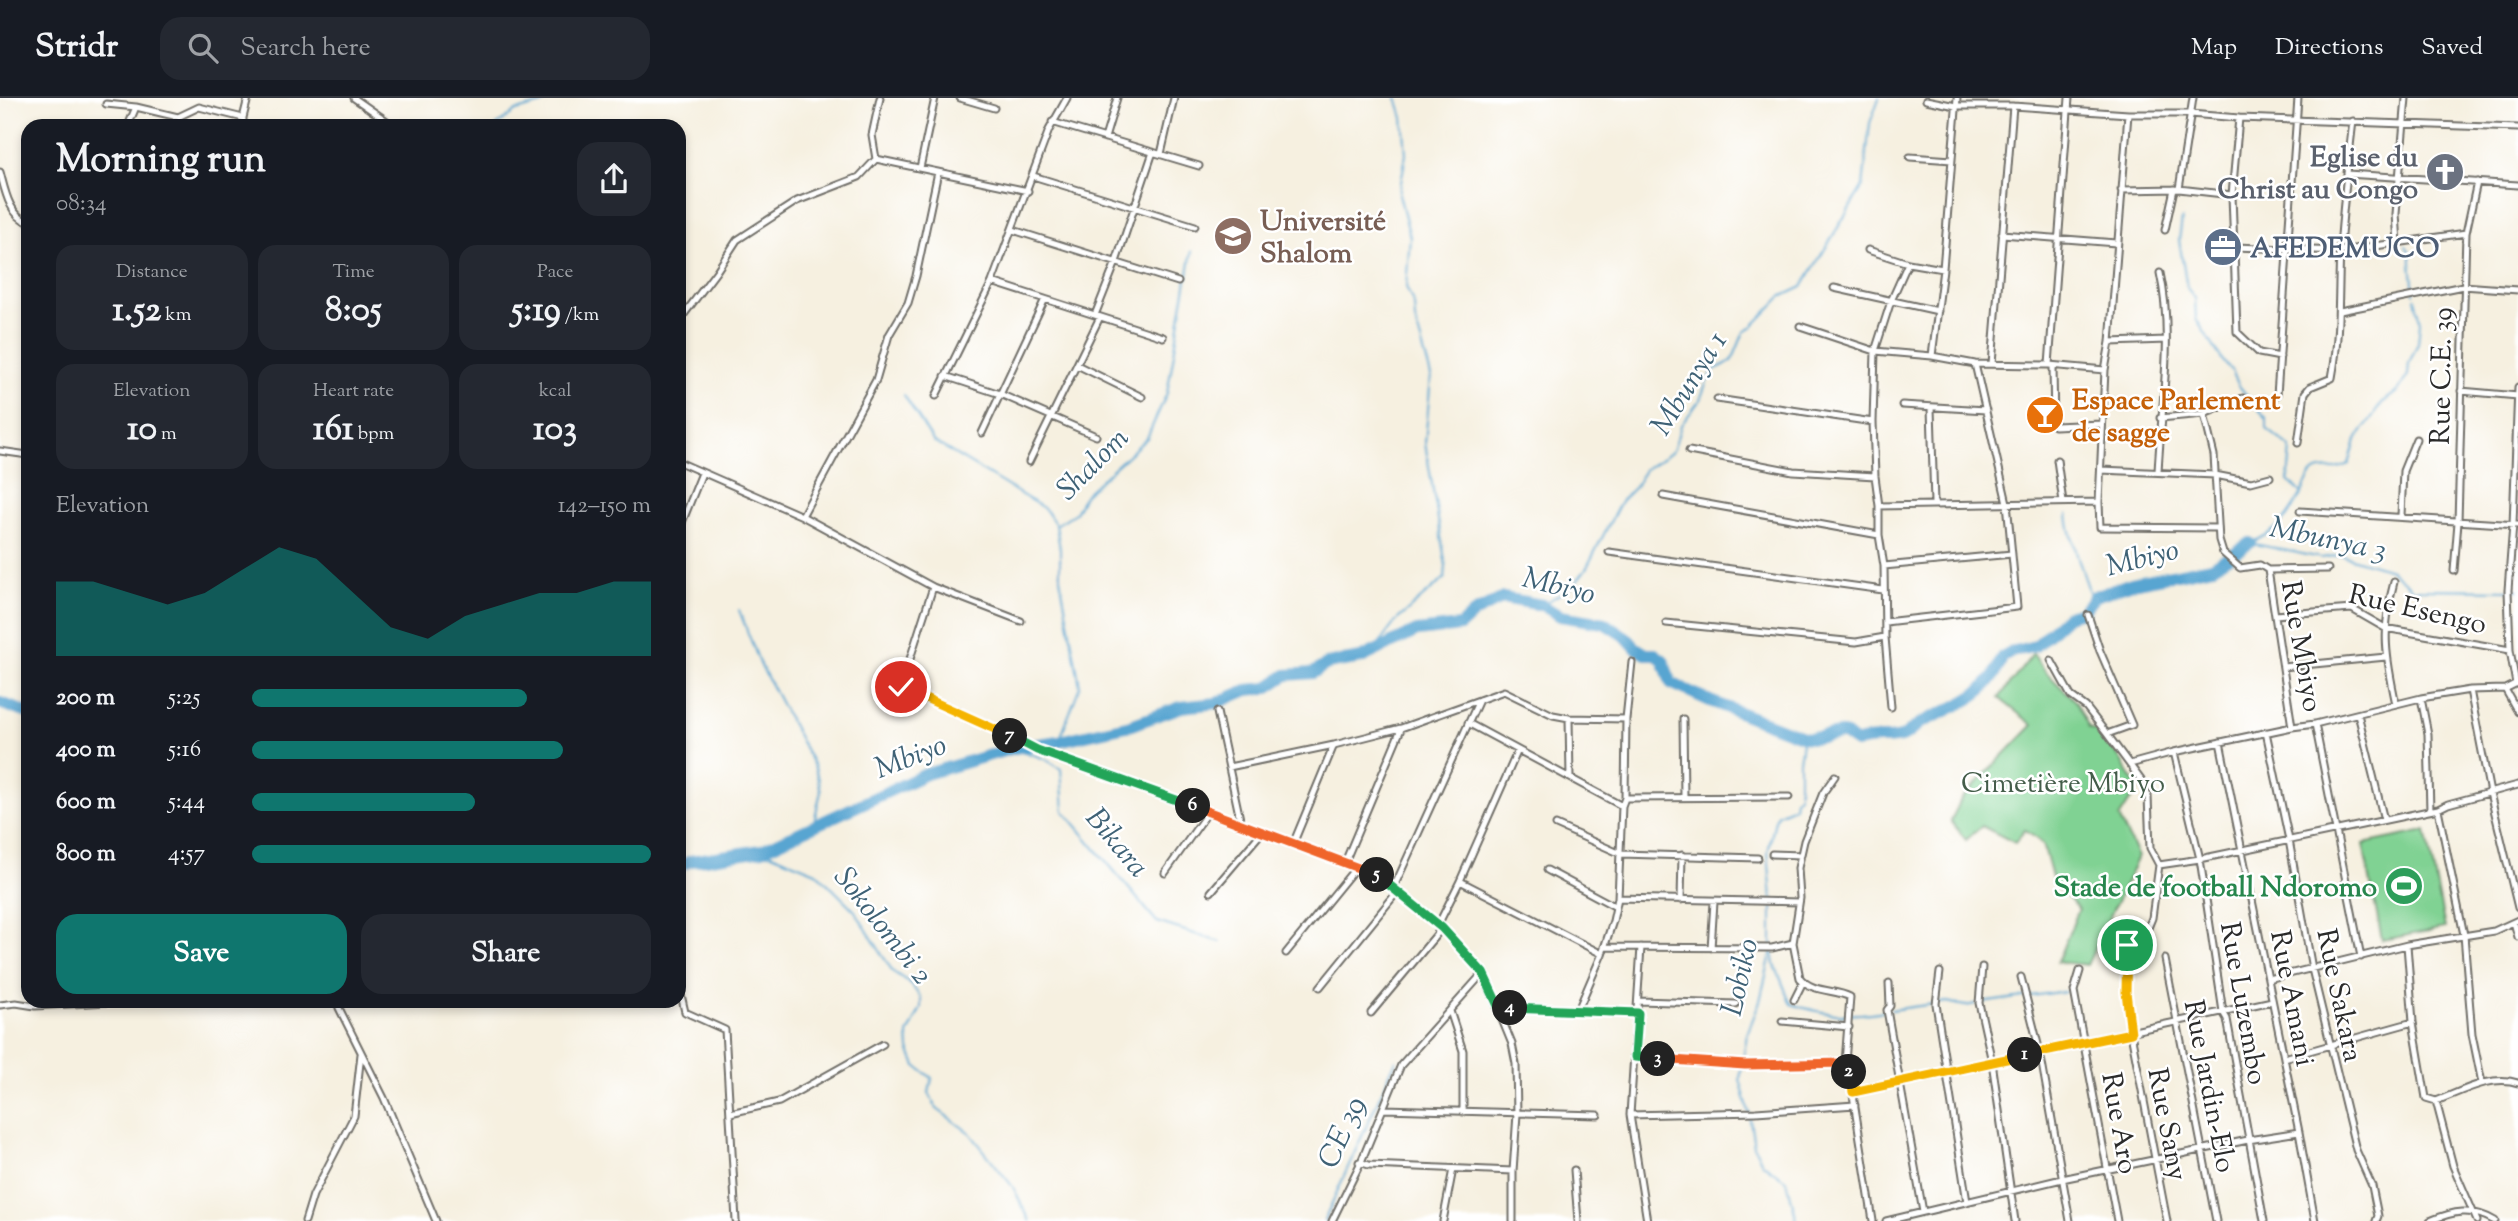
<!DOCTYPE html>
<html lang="en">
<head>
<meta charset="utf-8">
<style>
  body { margin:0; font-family:"Sorts Mill Goudy",serif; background:#242831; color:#f1f3f6; height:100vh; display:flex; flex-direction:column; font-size:26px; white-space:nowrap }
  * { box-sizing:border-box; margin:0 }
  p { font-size:23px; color:#9ea1a6 }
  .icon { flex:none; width:38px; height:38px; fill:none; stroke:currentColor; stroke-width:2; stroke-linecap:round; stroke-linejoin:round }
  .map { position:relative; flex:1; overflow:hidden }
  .sheet { position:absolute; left:21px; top:21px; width:665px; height:889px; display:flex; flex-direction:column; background:#171b24; border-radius:21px; box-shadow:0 4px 10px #0003 }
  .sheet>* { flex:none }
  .pin { position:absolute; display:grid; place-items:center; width:60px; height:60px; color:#fff; margin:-30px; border:4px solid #fff; border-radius:50%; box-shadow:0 2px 7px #0007 }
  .km { position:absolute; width:35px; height:35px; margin:-18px; border-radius:50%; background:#222; color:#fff; font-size:19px; line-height:35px; text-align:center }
  .round { display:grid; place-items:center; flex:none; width:74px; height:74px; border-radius:21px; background:#242831 }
  .head { display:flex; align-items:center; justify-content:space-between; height:119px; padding:0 35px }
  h1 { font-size:38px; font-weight:800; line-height:52px }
  .stats { display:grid; grid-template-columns:repeat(3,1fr); gap:10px; height:119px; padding:7px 35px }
  .stats div { display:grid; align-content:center; border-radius:18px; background:#242831; text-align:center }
  .stats b { font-size:35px; font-weight:800 }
  .stats small { font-size:19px; font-weight:400 }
  .stats p { font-size:19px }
  .chart { height:196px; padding:14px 35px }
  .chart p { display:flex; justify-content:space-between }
  .chart svg { width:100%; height:126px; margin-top:7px; fill:#0f766e; opacity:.7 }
  .primary-button { display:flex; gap:14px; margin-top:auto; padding:14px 35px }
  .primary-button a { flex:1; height:80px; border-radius:21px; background:#0f766e; color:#fff; font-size:28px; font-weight:800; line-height:80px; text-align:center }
  .primary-button a+a { background:#242831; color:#f1f3f6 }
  ul { padding:0 35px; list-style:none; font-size:23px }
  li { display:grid; grid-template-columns:112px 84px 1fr; align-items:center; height:52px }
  li i { height:18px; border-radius:9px; background:#0f766e }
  header { display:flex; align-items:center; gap:42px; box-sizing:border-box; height:98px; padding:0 35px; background:#171b24; border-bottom:2px solid #363941 }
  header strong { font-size:33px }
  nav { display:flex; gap:38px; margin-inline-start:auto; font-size:24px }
  .search { width:490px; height:63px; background:#242831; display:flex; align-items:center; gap:18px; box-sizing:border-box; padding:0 24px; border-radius:21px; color:#9ea1a6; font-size:26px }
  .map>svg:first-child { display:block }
  .green { fill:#80d293; stroke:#567e5f; stroke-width:2 }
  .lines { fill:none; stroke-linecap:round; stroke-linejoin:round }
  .stream { stroke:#58a5d1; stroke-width:2 }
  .river { stroke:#58a5d1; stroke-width:12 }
  .street-casing { stroke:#72706a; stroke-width:9 }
  .street { stroke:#fff; stroke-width:5 }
  .split-1-casing { stroke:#fff; stroke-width:14 }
  .split-2-casing { stroke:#fff; stroke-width:14 }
  .split-3-casing { stroke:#fff; stroke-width:14 }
  .split-4-casing { stroke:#fff; stroke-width:14 }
  .split-5-casing { stroke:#fff; stroke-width:14 }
  .split-6-casing { stroke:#fff; stroke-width:14 }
  .split-7-casing { stroke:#fff; stroke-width:14 }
  .split-8-casing { stroke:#fff; stroke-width:14 }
  .split-1 { stroke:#f5b400; stroke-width:9 }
  .split-2 { stroke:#f5b400; stroke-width:9 }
  .split-3 { stroke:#f0652b; stroke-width:9 }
  .split-4 { stroke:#22a559; stroke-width:9 }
  .split-5 { stroke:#22a559; stroke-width:9 }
  .split-6 { stroke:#f0652b; stroke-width:9 }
  .split-7 { stroke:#22a559; stroke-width:9 }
  .split-8 { stroke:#f5b400; stroke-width:9 }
  .labels { text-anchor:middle; stroke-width:5; stroke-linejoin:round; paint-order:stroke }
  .worship-label { font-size:28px; font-weight:bold; fill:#5b616d; stroke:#fff; text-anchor:end }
  .education-label { font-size:28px; font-weight:bold; fill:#785e54; stroke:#fff; text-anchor:start }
  .service-label { font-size:28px; font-weight:bold; fill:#4e5e75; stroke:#fff; text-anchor:start }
  .street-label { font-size:28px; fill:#2b2b2b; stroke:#fff }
  .food-label { font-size:28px; font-weight:bold; fill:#c56008; stroke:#fff; text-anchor:start }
  .park-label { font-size:28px; fill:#445d4a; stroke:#fff }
  .leisure-label { font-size:28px; font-weight:bold; fill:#27864d; stroke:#fff; text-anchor:end }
  .water-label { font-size:30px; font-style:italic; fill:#3f6276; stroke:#fff }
</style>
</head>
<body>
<header>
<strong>Stridr</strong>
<div class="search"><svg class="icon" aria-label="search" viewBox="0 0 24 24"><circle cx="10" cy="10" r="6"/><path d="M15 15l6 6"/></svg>Search here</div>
<nav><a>Map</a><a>Directions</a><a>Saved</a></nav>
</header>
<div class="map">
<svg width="2518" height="1123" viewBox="0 0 2518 1123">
  <rect width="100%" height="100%" fill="#fff"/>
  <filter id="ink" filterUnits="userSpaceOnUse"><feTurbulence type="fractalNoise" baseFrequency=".0143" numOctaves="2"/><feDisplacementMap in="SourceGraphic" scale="14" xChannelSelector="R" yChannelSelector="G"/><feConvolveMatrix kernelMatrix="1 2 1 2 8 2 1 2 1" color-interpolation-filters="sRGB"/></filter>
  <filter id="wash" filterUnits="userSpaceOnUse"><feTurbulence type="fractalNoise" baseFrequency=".00686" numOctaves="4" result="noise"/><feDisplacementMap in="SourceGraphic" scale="28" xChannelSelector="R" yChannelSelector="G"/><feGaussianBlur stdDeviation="1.57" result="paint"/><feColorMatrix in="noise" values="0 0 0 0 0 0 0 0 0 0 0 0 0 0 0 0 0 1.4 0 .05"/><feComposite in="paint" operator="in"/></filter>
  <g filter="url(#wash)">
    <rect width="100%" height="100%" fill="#f6f0e0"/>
    <path class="green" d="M2033 556 2046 574 2076 604 2089 630 2104 636 2138 690 2119 720 2138 759 2087 867 2057 864 2079 811 2054 786 2043 746 2025 732 2015 745 1982 728 1966 742 1951 723 1961 701 2033 627 1999 600Z
      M2426 733 2445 830 2382 842 2363 746Z"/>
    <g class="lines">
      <path class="stream" d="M496 28 516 13 542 6 552 0
        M2182 121 2179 142 2187 190 2195 200 2196 221 2223 263 2232 273 2239 288 2267 321V331L2291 350 2288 383 2302 395C2286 422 2279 433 2250 445
        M2406 148 2410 154 2414 195
        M904 297 933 343 1045 411 1056 427 1060 451V480L1080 588 1059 643
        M2302 395C2316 358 2324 380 2349 366L2356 342 2382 305 2398 293 2408 277 2409 265 2418 245 2420 224 2415 200
        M2068 416C2069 431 2078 460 2083 475 2086 485 2090 491 2090 502
        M1056 427 1075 415 1085 396 1147 340 1167 295 1192 153
        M2250 445 2321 460 2341 457 2391 472 2413 491 2518 492
        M1542 507 1573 488 1586 471 1621 403 1635 389 1644 372 1673 353 1681 327 1700 302 1707 283 1714 272 1732 263 1744 234 1753 228 1781 199 1802 189 1863 88 1870 25 1879 0
        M739 512 760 566 815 670 821 693 813 728
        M1375 551 1397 522 1445 480 1446 468 1425 345 1431 278 1415 222 1414 207 1406 189 1410 139 1399 96 1406 56 1403 20 1397 0
        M1014 650 1045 661 1061 671 1064 713 1157 824 1220 844
        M762 752 816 774 855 813 893 874 910 885 921 900V910L908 936 909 951 916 968 932 980 929 995 937 1011 970 1035 1013 1089 1030 1123
        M1772 801 1768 754 1775 722 1778 716 1794 709 1795 701 1799 698V663L1803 639
        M1772 847V807
        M1772 852 1760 903 1747 936 1740 981 1749 1015 1754 1048 1762 1065 1787 1083 1797 1123
        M1773 854 1775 867 1791 906C1830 918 1845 919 1886 913
        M1981 905 2073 892
        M1891 912 1947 904 1965 908 1976 906
        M1324 1123 1396 962"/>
      <path class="river" d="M0 605 28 615
        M679 768 691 763 762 752 926 676 1014 650 1059 643 1131 627 1181 609 1217 605 1247 592 1267 590 1286 577 1313 575 1327 566 1361 560 1417 533 1460 528 1474 515 1503 500 1542 507 1560 518 1604 525 1626 539 1636 550 1646 556H1655L1663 562 1671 585 1710 603 1803 639C1817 643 1839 633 1846 637 1850 640 1852 643 1856 645 1872 638 1889 644 1904 638 1910 635 1915 628 1921 625 1955 607 1990 600 2002 559L2011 554 2035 548 2067 518 2082 514 2095 498 2132 485 2212 469 2250 445"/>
    </g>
  </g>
  <g filter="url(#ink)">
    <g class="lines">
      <defs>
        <path id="street" d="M354 0 394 28
          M960 0 994 10
          M1926 2 1956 8H2013L2128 16H2190L2239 20 2518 30
          M106 6 136 9 178 19 199 9 243 20
          M2128 16 2110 244 2105 272 2099 404 2100 429 2217 430
          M2239 20 2232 97 2237 234 2259 255 2280 259
          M1052 24 1199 68
          M128 28 136 9
          M243 28V20L248 0
          M1105 40 1117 0
          M1161 56 1174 0
          M1910 59 1952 62
          M876 61 1028 93
          M920 70 935 0
          M0 74C5 92 9 117 28 124
          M2347 76 2518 87
          M1033 78 1195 128
          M2179 91 2193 0
          M2121 92 2179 91 2232 97
          M1013 132 1178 184
          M2165 132 2174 91
          M2002 136 2116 145
          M2398 145 2396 116 2406 0
          M2234 149 2340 153 2466 135
          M1868 152 1908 165 1943 171
          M992 184 1163 239
          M1834 190 1938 213
          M2340 213 2463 188 2518 192
          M1095 217 1116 164 1153 54
          M679 223 716 174 737 142 797 103 859 79 876 61 872 37 880 0
          M1800 228 1875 253 1932 258 1975 266 2049 267 2105 272
          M2110 244 2166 242
          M1932 258 1943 171 1957 0
          M1992 266 2013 8
          M1077 267 1142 299
          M2049 267 2069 0
          M2053 269 2054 328 2102 326
          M945 278 1000 296 1096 338
          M2461 293 2518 298
          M2277 297 2298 0
          M936 298 992 184 1049 32 1067 0
          M1717 301 1873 324
          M1902 307 1986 312
          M1931 310 1934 405
          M2204 316 2214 357 2219 442 2223 455 2240 470 2260 467 2268 472 2292 629 2315 626 2361 859
          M2160 320 2204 316 2243 300
          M982 335 1045 201
          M2298 345 2305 295 2310 289 2332 280C2340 237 2338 195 2340 151 2343 108 2348 65 2353 23
          M0 353 28 357
          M1689 353 1793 373 1875 378
          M2057 362 2063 404
          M679 364 802 418 933 489 901 589 984 625 1037 652 1374 775 1442 830 1483 875 1512 946 1516 966 1517 1016 1513 1073V1123
          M1029 364 1100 219
          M2101 372 2215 377 2251 384 2270 379
          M2158 374C2161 310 2174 237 2160 175
          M1663 398 1879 437
          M1879 408 2099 404
          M2300 413 2518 427
          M802 418 876 282 889 237 908 205 916 178 938 74
          M2401 418 2403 373 2416 341
          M679 432 702 375
          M1609 454 1883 492
          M1884 468 2012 456
          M2268 472 2328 471
          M2454 473 2458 424 2466 135 2477 84
          M2394 484C2381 531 2386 560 2396 606
          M933 489 1021 523
          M2088 517 2100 553 2132 627 2107 636
          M2275 517 2352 511 2385 530 2510 552
          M1885 524 2017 509 2007 405 1975 266
          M1666 525 1856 544 1885 539
          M2051 562 2071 598 2086 609 2107 636 2141 682 2148 698 2150 750 2159 767 2152 820 2145 837 2127 847 2126 894 2131 935 2167 1123
          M2283 569 2386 559
          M2516 586 2510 552 2508 492 2513 427 2518 289
          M2505 591 2518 614
          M2470 592 2490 695 2518 810
          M2421 600 2428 636 2430 713
          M1891 609 1885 539 1884 468 1879 437V408L1875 378 1873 324 1875 253 1891 203 1908 165
          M1217 614 1241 726
          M2358 616 2384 722
          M1569 620 1570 680
          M1683 621 1684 699
          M1468 625 1622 708
          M2315 626 2421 600 2470 592 2505 591 2517 585
          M2266 634 2289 742 2312 871 2356 1052 2372 1088 2378 1118 2376 1123
          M2220 644 2299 1034 2315 1123
          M2174 654 2200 761 2223 914 2227 921 2264 1123
          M2130 666 2174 654 2292 629
          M1229 669 1334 647 1401 630 1504 593 1553 617 1569 620 1626 621
          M1835 678 1823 695 1804 743 1798 770 1800 800 1793 845 1800 880C1813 895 1835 891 1850 899L1845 965 1850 978 1873 1123
          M1625 700 1789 699
          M2438 711 2464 837 2472 936 2482 985
          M1556 727 1621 756 1758 760
          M1293 746 1334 647
          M1772 756 1801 757
          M1345 764 1401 631
          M2159 767 2200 761 2438 711 2448 706 2518 687
          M1547 772 1616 809
          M1165 775 1208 714
          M1460 783 1602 856
          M1394 789 1479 602
          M1211 794 1262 734
          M1618 800 1799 804
          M1681 802 1682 757
          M2514 824 2518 839
          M1438 827 1460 783 1518 652
          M2407 847 2413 924 2426 1000 2436 1003 2453 1068 2477 1123
          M1604 849 1772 850 1793 845
          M1641 849 1630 1017 1647 1123
          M1711 850 1714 804
          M1286 855 1357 768
          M2165 861 2216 1123
          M1982 869 1979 905 1992 964 2015 1123
          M2080 873 2074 893 2117 1123
          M1940 874 1936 906 1967 1104
          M2021 879 2040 954 2070 1123
          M2268 881 2407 847 2494 833 2518 822
          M1889 885 1890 908 1887 912 1923 1114
          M679 888 685 914 725 932 736 1123
          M1320 889 1398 793
          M1794 902 1803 884
          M338 903 339 910 384 1000 436 1123
          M1639 903 1736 906
          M0 907 16 905 35 908 126 903
          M1499 912 1514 909 1638 915
          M1578 912 1602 856 1613 823 1618 800 1622 708 1625 700 1626 621 1632 564
          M1450 913 1463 953V1014
          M1371 915 1442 830
          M1782 923 1849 929
          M1635 959 1745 967 1845 965
          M2284 960 2413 924
          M1853 994 2272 903
          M2436 1003C2461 994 2491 976 2518 985
          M1384 1011 1598 1017
          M730 1015 779 1004 883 946
          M1630 1017 1756 1014 1855 1007
          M1359 1064 1369 1067 1513 1073
          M1574 1072 1578 1123
          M305 1123 313 1097 354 1018 361 956
          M1332 1123 1361 1064 1401 967 1483 875
          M1443 1123 1453 1071
          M1886 1123 2062 1081 2248 1042 2299 1034
          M2430 1123C2453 1113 2472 1109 2495 1123"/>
      </defs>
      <use href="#street" class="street-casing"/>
      <use href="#street" class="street"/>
    </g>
  </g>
  <g class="lines" filter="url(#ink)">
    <defs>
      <path id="split-1" d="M2025 957 2131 935 2126 894 2127 847"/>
      <path id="split-2" d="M1849 974 1853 994 2025 957"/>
      <path id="split-3" d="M1658 961 1745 967 1845 965 1849 974"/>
      <path id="split-4" d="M1510 910 1638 915 1635 959 1658 961"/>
      <path id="split-5" d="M1377 777 1442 830 1483 875 1500 912 1510 910"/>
      <path id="split-6" d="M1193 708 1377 777"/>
      <path id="split-7" d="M1010 638 1037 652 1193 708"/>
      <path id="split-8" d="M901 589 1010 638"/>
    </defs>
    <use href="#split-1" class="split-1-casing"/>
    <use href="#split-2" class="split-2-casing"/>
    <use href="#split-3" class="split-3-casing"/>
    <use href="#split-4" class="split-4-casing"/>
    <use href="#split-5" class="split-5-casing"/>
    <use href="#split-6" class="split-6-casing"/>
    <use href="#split-7" class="split-7-casing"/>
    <use href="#split-8" class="split-8-casing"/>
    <use href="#split-1" class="split-1"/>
    <use href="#split-2" class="split-2"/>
    <use href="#split-3" class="split-3"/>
    <use href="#split-4" class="split-4"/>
    <use href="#split-5" class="split-5"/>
    <use href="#split-6" class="split-6"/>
    <use href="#split-7" class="split-7"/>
    <use href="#split-8" class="split-8"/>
  </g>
  <defs>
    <symbol id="church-disc" viewBox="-11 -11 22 22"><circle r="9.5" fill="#6b7280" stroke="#fff"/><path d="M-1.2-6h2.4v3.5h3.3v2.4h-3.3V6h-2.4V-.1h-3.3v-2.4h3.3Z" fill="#fff"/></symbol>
    <symbol id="university-disc" viewBox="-11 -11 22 22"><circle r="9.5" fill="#8d6e63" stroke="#fff"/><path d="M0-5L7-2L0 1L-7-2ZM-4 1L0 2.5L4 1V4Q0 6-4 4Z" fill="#fff"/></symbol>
    <symbol id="office-disc" viewBox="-11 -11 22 22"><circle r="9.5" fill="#5c6f8a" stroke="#fff"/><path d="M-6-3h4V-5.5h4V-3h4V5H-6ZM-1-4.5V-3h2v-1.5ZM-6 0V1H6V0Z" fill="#fff"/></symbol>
    <symbol id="bar-disc" viewBox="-11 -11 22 22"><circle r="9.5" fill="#e8710a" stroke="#fff"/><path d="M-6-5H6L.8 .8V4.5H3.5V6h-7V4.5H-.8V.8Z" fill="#fff"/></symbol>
    <symbol id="stadium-disc" viewBox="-11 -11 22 22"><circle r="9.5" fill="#2e9e5b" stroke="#fff"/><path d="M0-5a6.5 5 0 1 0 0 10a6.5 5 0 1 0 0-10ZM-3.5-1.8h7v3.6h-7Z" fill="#fff"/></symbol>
  </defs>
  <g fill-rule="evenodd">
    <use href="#church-disc" x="2423" y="52" width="44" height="44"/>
    <use href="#university-disc" x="1211" y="116" width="44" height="44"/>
    <use href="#office-disc" x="2201" y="127" width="44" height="44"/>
    <use href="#bar-disc" x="2023" y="295" width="44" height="44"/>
    <use href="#stadium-disc" x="2382" y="766" width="44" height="44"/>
  </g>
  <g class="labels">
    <g class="worship-label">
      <text x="2418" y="68">Eglise du<tspan x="2418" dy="32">Christ au Congo</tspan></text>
    </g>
    <g class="education-label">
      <text x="1260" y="132">Université<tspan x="1260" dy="32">Shalom</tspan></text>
    </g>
    <g class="service-label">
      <text x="2250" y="159">AFEDEMUCO</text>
    </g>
    <g class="street-label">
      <text transform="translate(2440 278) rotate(-89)" y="10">Rue C.E. 39</text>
      <text transform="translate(2418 510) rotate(13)" y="10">Rue Esengo</text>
      <text transform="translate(2303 548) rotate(80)" y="10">Rue Mbiyo</text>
      <text transform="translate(2341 897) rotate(78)" y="10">Rue Sakara</text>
      <text transform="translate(2294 900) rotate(79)" y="10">Rue Amani</text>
      <text transform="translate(2245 905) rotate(80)" y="10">Rue Luzembo</text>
      <text transform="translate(2211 988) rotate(79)" y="10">Rue Jardin-Elo</text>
      <text transform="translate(2121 1025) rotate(80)" y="10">Rue Aro</text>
      <text transform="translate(2169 1026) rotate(79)" y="10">Rue Sany</text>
    </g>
    <g class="food-label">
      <text x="2072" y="311">Espace Parlement<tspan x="2072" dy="32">de sagge</tspan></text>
    </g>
    <g class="park-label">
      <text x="2063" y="694">Cimetière Mbiyo</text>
    </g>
    <g class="leisure-label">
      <text x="2377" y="798">Stade de football Ndoromo</text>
    </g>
    <g class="water-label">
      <text transform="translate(1688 285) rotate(-58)" y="10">Mbunya 1</text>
      <text transform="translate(1092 365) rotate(-45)" y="10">Shalom</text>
      <text transform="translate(2328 440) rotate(12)" y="10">Mbunya 3</text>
      <text transform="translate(2142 459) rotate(-14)" y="10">Mbiyo</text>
      <text transform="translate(1559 487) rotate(14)" y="10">Mbiyo</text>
      <text transform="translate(910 658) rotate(-21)" y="10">Mbiyo</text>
      <text transform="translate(1118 744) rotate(50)" y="10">Bikara</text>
      <text transform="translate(884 827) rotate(52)" y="10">Sokolombi 2</text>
      <text transform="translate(1739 879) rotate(-77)" y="10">Lobiko</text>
      <text transform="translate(1341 1034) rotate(-66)" y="10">CE 39</text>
    </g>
  </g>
</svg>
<div class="pin" style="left:2127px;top:847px;background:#1e9e55"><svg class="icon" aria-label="arrive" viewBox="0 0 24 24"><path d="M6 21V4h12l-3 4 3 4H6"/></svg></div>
<div class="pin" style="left:901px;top:589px;background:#d93025"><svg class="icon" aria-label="check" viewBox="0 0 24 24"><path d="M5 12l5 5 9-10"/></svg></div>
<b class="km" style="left:2025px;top:957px">1</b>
<b class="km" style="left:1849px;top:974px">2</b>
<b class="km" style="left:1658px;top:961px">3</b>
<b class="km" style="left:1510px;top:910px">4</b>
<b class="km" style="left:1377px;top:777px">5</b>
<b class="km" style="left:1193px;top:708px">6</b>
<b class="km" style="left:1010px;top:638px">7</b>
<section class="sheet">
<div class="head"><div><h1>Morning run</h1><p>08:34</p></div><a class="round"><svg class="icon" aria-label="share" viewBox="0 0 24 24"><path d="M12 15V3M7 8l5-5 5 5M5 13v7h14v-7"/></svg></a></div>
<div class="stats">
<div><p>Distance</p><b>1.52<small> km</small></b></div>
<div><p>Time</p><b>8:05</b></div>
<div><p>Pace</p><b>5:19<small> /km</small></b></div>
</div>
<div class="stats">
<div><p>Elevation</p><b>10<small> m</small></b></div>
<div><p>Heart rate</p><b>161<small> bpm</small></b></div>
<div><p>kcal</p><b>103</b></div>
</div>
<div class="chart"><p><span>Elevation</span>142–150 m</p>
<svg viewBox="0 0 160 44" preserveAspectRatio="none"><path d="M0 44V18L10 18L20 22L30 26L40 22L50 14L60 6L70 10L80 22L90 34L100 38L110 30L120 26L130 22L140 22L150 18L160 18V44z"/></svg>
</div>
<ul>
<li><b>200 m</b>5:25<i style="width:69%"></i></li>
<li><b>400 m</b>5:16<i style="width:78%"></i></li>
<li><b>600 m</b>5:44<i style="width:56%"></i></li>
<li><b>800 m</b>4:57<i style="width:100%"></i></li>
</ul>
<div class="primary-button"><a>Save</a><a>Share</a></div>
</section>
</div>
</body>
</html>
